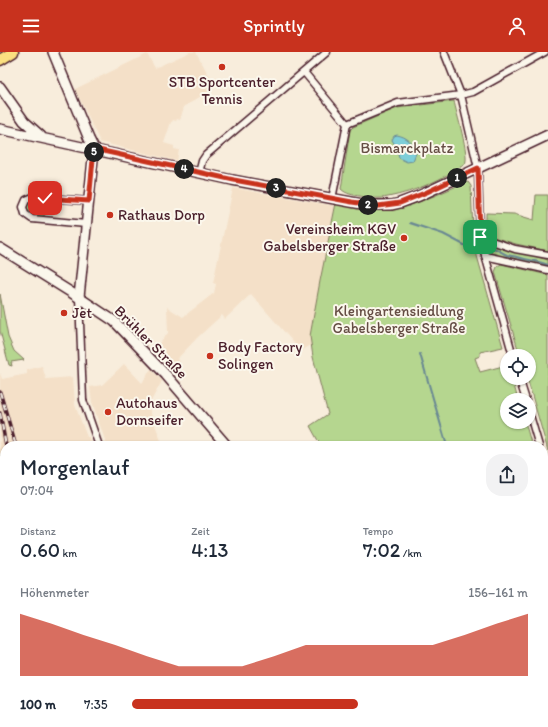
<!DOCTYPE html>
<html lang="de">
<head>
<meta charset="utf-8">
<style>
  body { margin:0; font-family:Itim,sans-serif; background:#f2f2f3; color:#1f2937; height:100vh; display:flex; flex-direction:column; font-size:15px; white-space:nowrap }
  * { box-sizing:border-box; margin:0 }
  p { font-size:13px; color:#747a83 }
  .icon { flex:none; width:22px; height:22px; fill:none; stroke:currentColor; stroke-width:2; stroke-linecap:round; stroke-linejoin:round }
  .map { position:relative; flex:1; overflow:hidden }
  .details { position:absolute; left:0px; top:389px; width:548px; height:286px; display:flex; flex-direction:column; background:#fff; border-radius:16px 16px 0 0; box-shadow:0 1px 3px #0004 }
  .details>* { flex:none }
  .controls { position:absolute; left:500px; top:297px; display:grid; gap:8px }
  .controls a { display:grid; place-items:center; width:36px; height:36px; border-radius:50%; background:#fff; box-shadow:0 1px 3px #0004; font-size:20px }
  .pin { position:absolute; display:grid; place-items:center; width:34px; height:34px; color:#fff; margin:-17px; border-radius:8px; box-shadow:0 2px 6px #0006 }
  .km { position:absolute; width:20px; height:20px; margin:-10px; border-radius:50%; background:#222; color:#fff; font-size:11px; line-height:20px; text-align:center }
  .round { display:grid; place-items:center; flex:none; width:42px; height:42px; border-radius:16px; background:#f2f2f3 }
  .head { display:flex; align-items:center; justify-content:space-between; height:68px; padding:0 20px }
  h1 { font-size:22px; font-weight:600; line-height:30px }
  .stats { display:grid; grid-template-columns:repeat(3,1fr); gap:6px; height:68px; padding:4px 20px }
  .stats div { display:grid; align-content:center }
  .stats b { font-size:20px; font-weight:600 }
  .stats small { font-size:11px; font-weight:400 }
  .stats p { font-size:11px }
  .chart { height:112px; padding:8px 20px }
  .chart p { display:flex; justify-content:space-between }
  .chart svg { width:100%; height:72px; margin-top:4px; fill:#c8321e; opacity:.7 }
  ul { padding:0 20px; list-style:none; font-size:13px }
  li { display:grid; grid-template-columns:64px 48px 1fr; align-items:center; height:30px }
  li i { height:10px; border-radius:5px; background:#c8321e }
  header { display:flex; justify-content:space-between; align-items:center; height:52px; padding:0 20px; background:#c8321e; color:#fff; font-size:18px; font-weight:600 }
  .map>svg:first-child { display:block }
  .built { fill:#f4e0c8 }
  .green { fill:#b5d68f; stroke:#807a5d }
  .water { fill:#7eced8; stroke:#698893 }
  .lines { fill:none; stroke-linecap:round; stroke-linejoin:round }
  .stream { stroke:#698893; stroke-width:2 }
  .street-casing { stroke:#4a1f2b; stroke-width:9 }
  .secondary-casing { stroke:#4a1f2b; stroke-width:12 }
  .primary-casing { stroke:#4a1f2b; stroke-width:13 }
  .street { stroke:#fbf7ec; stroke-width:6 }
  .secondary { stroke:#fbf7ec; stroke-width:9 }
  .primary { stroke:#fbe080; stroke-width:10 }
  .rail-casing { stroke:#4a1f2b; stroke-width:3.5 }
  .rail { stroke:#fbf7ec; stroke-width:2; stroke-dasharray:6; stroke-linecap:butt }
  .route-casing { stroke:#fff; stroke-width:8 }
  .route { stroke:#c8321e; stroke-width:5 }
  .poi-dot { fill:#c8321e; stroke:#fbf7ec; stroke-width:1.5 }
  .labels { text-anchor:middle; stroke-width:4; stroke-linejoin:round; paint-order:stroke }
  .poi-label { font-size:15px; fill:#4a1f2b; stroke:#fbf7ec; text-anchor:start }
  .park-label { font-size:15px; fill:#654d44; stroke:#fbf7ec }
  .street-label { font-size:15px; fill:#4a1f2b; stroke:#fbf7ec }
</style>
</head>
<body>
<header><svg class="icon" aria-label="menu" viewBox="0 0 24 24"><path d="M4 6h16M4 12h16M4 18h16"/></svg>Sprintly<svg class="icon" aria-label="person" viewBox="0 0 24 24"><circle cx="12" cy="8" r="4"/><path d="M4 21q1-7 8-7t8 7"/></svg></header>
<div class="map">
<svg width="548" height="675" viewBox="0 0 548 675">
  <rect width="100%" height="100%" fill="#f8eddc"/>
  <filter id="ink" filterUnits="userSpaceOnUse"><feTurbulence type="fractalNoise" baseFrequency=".025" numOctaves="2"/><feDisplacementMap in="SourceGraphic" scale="8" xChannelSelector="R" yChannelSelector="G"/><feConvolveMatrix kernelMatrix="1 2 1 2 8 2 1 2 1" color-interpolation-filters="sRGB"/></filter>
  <g filter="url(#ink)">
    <path class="built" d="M190 0H196L215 35 184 55 180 68 177 67 176 69 173 68 172 70H171L164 91 174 94V97L179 98 177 109 100 90 75 37 147 2 155 16Z
      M233 136 335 154 313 271 310 284 311 293 301 299 251 242 225 267 222 263 198 285 177 307 180 310 172 317 153 298 168 281 167 255 183 265 214 241 216 232 213 231Z
      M124 312 142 331 151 317 162 329 151 349 147 351 163 394H107L92 350 90 335 102 333Z
      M42 314 46 327 73 325 75 353 87 385H89L92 394H5V417L3 404H0V321L2 327 27 322V318Z
      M5 588V670H79L73 675H0V595L2 596Z
      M115 670H197L199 675H110Z
      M214 670H306L303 671 305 675H216Z"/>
    <path class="green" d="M454 49C456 60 470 104 465 112 443 127 415 140 388 145 379 147 370 146 360 144 353 143 346 142 341 137L350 78 353 75 397 56Z
      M468 130 471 134 473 180 477 204 503 295 480 300V304L475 306 480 320 507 313V326H512L518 348H507V370H525L532 394H321L310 374 328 362 313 305 310 284 320 229 336 151 376 157 402 156 434 144 464 131Z
      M536 143H548V199L516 192 486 183V161L514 162 534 168Z
      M33 147 45 148 44 166 33 165 27 163 25 153Z
      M488 191 548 208V216L518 209 491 201Z
      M501 212 548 223V399L527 326H529V304H520L495 220 497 215Z
      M0 242 8 285 14 299 24 308 11 310 12 314 9 313 0 279Z
      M3 403 5 418V521H3L0 469V404Z
      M543 432 548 449V537L544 545 543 544Z
      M548 563V617L543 607 545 593 543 587V569Z"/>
    <path class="water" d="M397 83C407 85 413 90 416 101L413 109 407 110 399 106 397 96 392 88 394 84Z"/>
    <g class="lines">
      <path class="stream" d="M410 171 443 182 466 194H470
        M493 196C499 198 502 201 507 203 510 204 514 204 517 205 527 208 538 209 548 213
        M420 302 447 394
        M543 513 545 517"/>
      <defs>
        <path id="street" d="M444 0 461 43 478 116 480 185 513 304
          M304 20 347 72
          M199 121 202 109 206 103 327 0
          M332 147 347 72 398 51 461 43 473 40 545 0
          M86 172 32 167 25 162 23 155 26 148 33 145 89 149
          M480 185 515 197 548 203
          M485 204 548 218
          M79 245 83 348 99 394
          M519 326 526 348
          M529 360 539 394
          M543 408 548 425
          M543 558 548 552
          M207 670 209 675
          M98 675 105 670
          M460 675 464 670"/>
        <path id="secondary" d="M53 0 89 87 94 97 79 245
          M0 35 24 69 41 84
          M0 77 232 128 367 153H392L400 151 419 144 548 83
          M0 196 72 241 114 269 166 323 227 394
          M517 670 523 675"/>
        <path id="primary" d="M0 8 13 0"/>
      </defs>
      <use href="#street" class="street-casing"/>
      <use href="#secondary" class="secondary-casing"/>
      <use href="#primary" class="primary-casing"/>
      <use href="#street" class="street"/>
      <use href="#secondary" class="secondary"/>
      <use href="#primary" class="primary"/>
      <defs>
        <path id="rail" d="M0 340 16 394
          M0 361 6 394
          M0 623 5 608
          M0 651 5 640"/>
      </defs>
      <use href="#rail" class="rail-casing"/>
      <use href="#rail" class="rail"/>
    </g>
  </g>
  <g class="lines" filter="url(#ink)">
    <defs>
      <path id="route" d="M45 146 89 149 94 97 234 128 352 150 378 154 400 151 427 140 478 116 480 185"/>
    </defs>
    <use href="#route" class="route-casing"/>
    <use href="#route" class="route"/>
  </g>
  <g class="poi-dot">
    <circle cx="222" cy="15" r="4"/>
    <circle cx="110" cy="163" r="4"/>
    <circle cx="404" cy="186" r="4"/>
    <circle cx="64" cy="261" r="4"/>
    <circle cx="210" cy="304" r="4"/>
    <circle cx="108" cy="360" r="4"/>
  </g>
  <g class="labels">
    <g class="poi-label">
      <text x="222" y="35" text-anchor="middle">STB Sportcenter<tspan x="222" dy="17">Tennis</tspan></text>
      <text x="118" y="168">Rathaus Dorp</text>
      <text x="396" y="182" text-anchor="end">Vereinsheim KGV<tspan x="396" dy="17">Gabelsberger Straße</tspan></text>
      <text x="72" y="266">Jet</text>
      <text x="218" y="300">Body Factory<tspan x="218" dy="17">Solingen</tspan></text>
      <text x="116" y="356">Autohaus<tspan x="116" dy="17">Dornseifer</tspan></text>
    </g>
    <g class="park-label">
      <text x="407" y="101">Bismarckplatz</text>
      <text x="399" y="264">Kleingartensiedlung<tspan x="399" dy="17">Gabelsberger Straße</tspan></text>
    </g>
    <g class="street-label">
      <text transform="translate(151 290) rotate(45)" y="5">Brühler Straße</text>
    </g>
  </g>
</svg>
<div class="controls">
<a><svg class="icon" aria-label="locate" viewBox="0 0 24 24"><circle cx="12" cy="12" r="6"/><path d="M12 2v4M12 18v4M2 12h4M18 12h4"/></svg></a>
<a><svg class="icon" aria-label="layers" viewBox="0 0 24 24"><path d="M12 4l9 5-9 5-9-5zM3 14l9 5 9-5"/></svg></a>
</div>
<div class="pin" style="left:480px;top:185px;background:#1e9e55"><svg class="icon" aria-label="arrive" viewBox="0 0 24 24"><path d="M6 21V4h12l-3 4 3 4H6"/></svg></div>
<div class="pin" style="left:45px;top:146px;background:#d93025"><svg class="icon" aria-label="check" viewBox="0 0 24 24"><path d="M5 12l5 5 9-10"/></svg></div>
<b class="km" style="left:457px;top:126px">1</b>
<b class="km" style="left:368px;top:153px">2</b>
<b class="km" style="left:276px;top:136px">3</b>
<b class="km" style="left:184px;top:117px">4</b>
<b class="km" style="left:94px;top:100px">5</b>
<section class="details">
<div class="head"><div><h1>Morgenlauf</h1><p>07:04</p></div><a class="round"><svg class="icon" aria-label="share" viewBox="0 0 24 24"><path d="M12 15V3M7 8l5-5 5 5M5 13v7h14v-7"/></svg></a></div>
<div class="stats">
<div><p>Distanz</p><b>0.60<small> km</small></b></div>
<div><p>Zeit</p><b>4:13</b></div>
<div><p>Tempo</p><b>7:02<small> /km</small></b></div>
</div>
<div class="chart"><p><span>Höhenmeter</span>156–161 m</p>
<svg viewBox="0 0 160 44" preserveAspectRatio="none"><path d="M0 44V6L10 12L20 19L30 25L40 32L50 38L60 38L70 38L80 32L90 25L100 25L110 25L120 25L130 25L140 19L150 12L160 6V44z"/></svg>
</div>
<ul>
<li><b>100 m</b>7:35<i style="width:57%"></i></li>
</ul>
</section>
</div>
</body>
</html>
